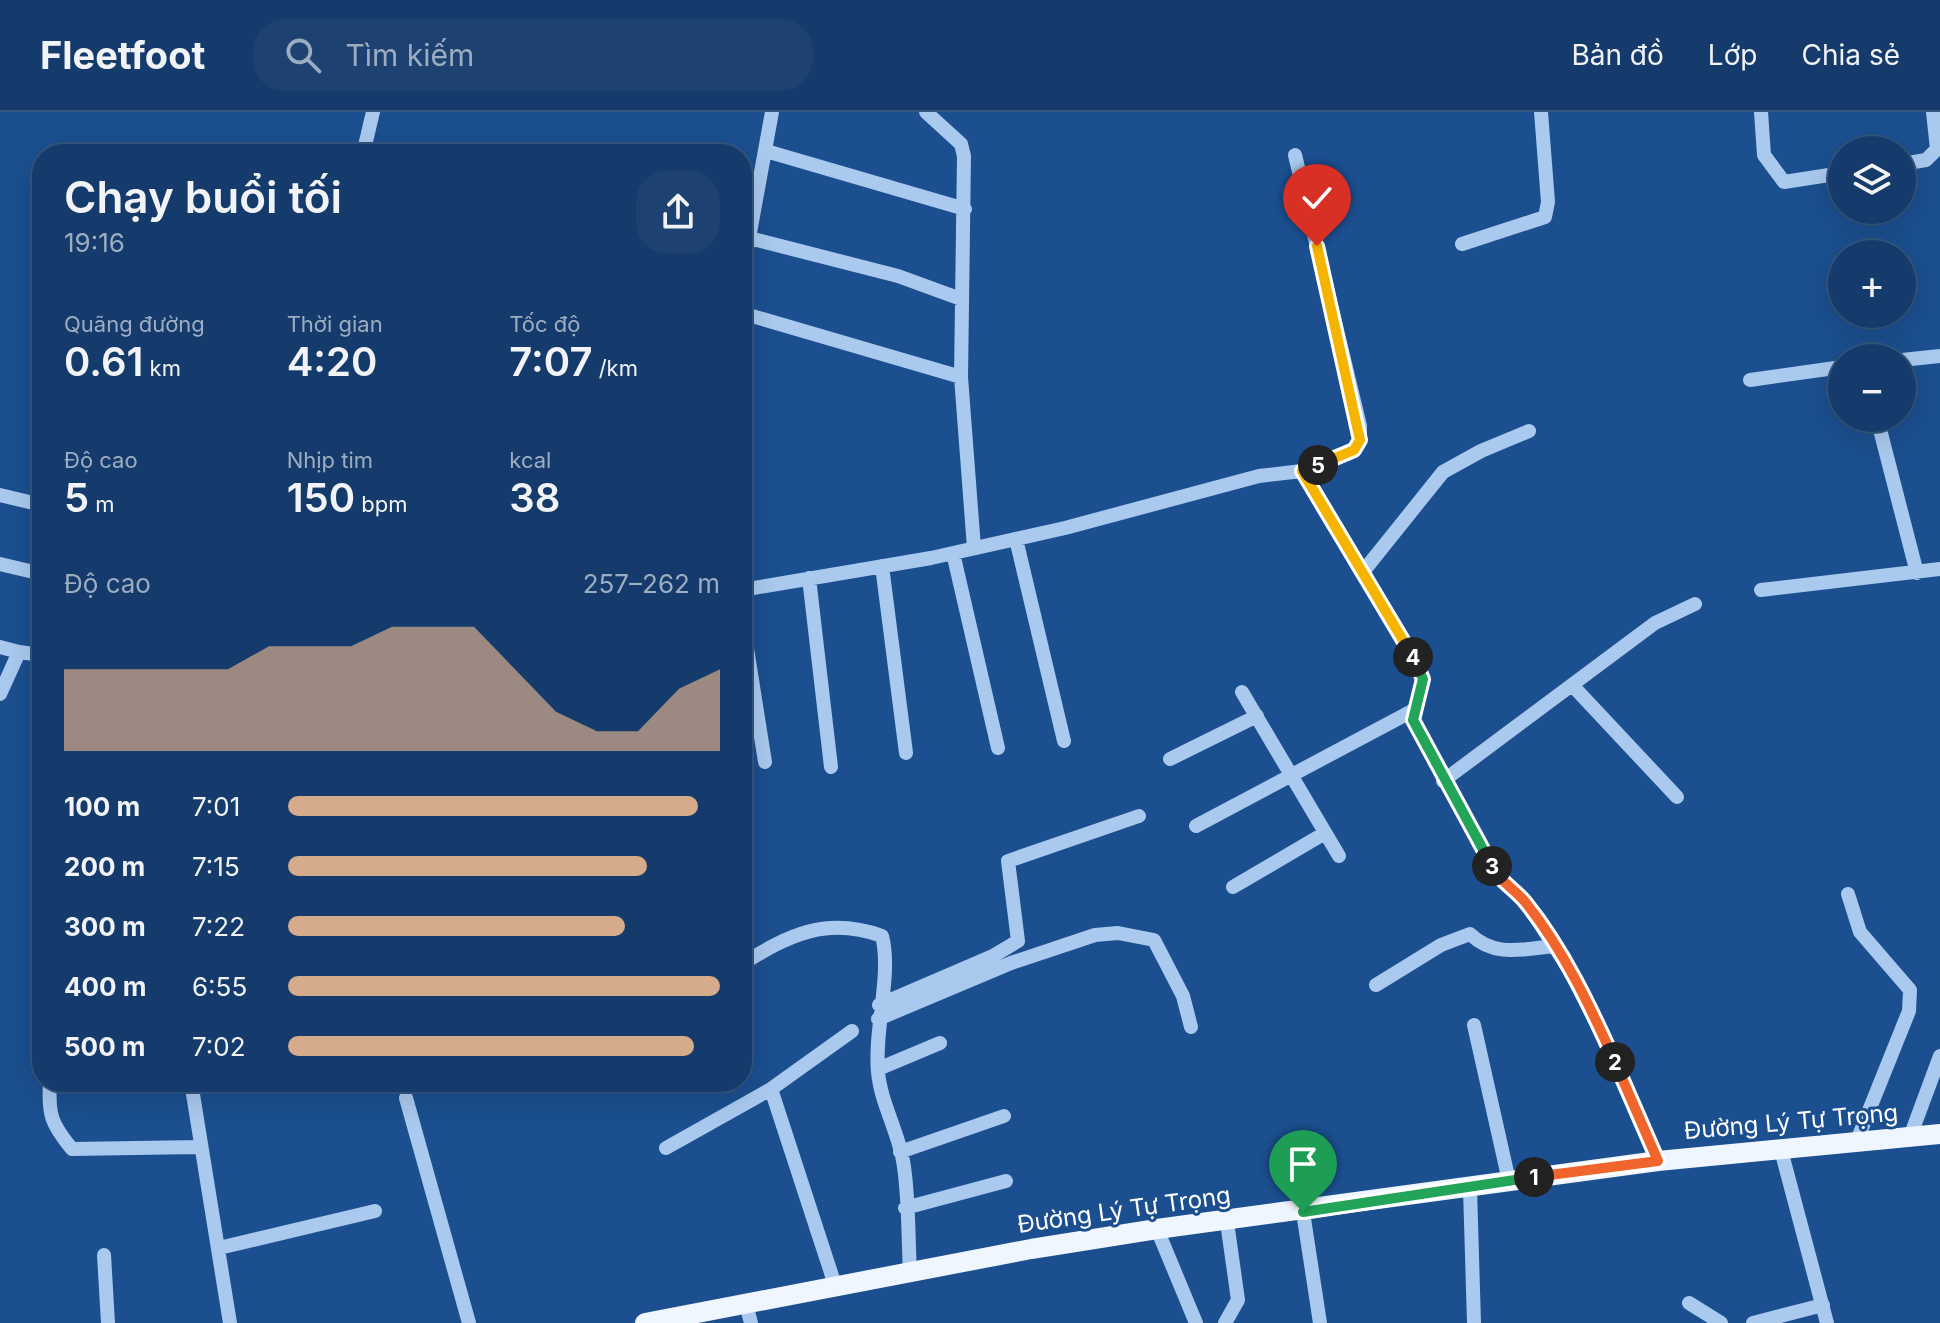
<!DOCTYPE html>
<html lang="vi">
<head>
<meta charset="utf-8">
<style>
  body { margin:0; font-family:Inter,sans-serif; background:#1d4271; color:#f1f3f6; height:100vh; display:flex; flex-direction:column; font-size:30px; white-space:nowrap }
  * { box-sizing:border-box; margin:0 }
  p { font-size:26px; color:#9dadc1 }
  .icon { flex:none; width:44px; height:44px; fill:none; stroke:currentColor; stroke-width:2; stroke-linecap:round; stroke-linejoin:round }
  .map { position:relative; flex:1; overflow:hidden }
  .side { position:absolute; left:32px; top:32px; width:720px; height:948px; display:flex; flex-direction:column; background:#143b6b; border-radius:32px; box-shadow:0 8px 32px #0002,0 0 0 2px #33557e }
  .side>* { flex:none }
  .controls { position:absolute; left:1828px; top:24px; display:grid; gap:16px }
  .controls a { display:grid; place-items:center; width:88px; height:88px; border-radius:50%; background:#143b6b; box-shadow:0 8px 32px #0002,0 0 0 2px #33557e; font-size:40px }
  .pin { position:absolute; display:grid; place-items:center; width:68px; height:68px; color:#fff; margin:-82px -34px; border-radius:50% 50% 50% 0; rotate:-45deg; box-shadow:0 0 8px #0007 }
  .pin .icon { rotate:45deg }
  .km { position:absolute; width:40px; height:40px; margin:-20px; border-radius:50%; background:#222; color:#fff; font-size:22px; line-height:40px; text-align:center }
  .round { display:grid; place-items:center; flex:none; width:84px; height:84px; border-radius:32px; background:#1d4271 }
  .headline { display:flex; align-items:center; justify-content:space-between; height:136px; padding:0 32px }
  h1 { font-size:44px; font-weight:600; line-height:60px }
  .metrics { display:grid; grid-template-columns:repeat(3,1fr); gap:12px; height:136px; padding:8px 32px }
  .metrics div { display:grid; align-content:center }
  .metrics b { font-size:40px; font-weight:600 }
  .metrics small { font-size:22px; font-weight:400 }
  .metrics p { font-size:22px }
  .chart { height:224px; padding:16px 32px }
  .chart p { display:flex; justify-content:space-between }
  .chart svg { width:100%; height:144px; margin-top:8px; fill:#d6ab8b; opacity:.7 }
  ul { padding:0 32px; list-style:none; font-size:26px }
  li { display:grid; grid-template-columns:128px 96px 1fr; align-items:center; height:60px }
  li i { height:20px; border-radius:10px; background:#d6ab8b }
  header { display:flex; align-items:center; gap:48px; box-sizing:border-box; height:112px; padding:0 40px; background:#143b6b; border-bottom:2px solid #33557e }
  header strong { font-size:38px }
  nav { display:flex; gap:44px; margin-inline-start:auto; font-size:28px }
  .search { width:560px; height:72px; background:#1d4271; display:flex; align-items:center; gap:20px; box-sizing:border-box; padding:0 28px; border-radius:32px; color:#9dadc1; font-size:30px }
  .map>svg:first-child { display:block }
  .lines { fill:none; stroke-linecap:round; stroke-linejoin:round }
  .minor { stroke:#a9c9ee; stroke-width:14 }
  .major { stroke:#f0f6ff; stroke-width:20 }
  .split-1-casing { stroke:#fff; stroke-width:16 }
  .split-2-casing { stroke:#fff; stroke-width:16 }
  .split-3-casing { stroke:#fff; stroke-width:16 }
  .split-4-casing { stroke:#fff; stroke-width:16 }
  .split-5-casing { stroke:#fff; stroke-width:16 }
  .split-6-casing { stroke:#fff; stroke-width:16 }
  .split-1 { stroke:#22a559; stroke-width:10 }
  .split-2 { stroke:#f0652b; stroke-width:10 }
  .split-3 { stroke:#f0652b; stroke-width:10 }
  .split-4 { stroke:#22a559; stroke-width:10 }
  .split-5 { stroke:#f5b400; stroke-width:10 }
  .split-6 { stroke:#f5b400; stroke-width:10 }
  .labels { text-anchor:middle; stroke-width:6; stroke-linejoin:round; paint-order:stroke }
  .street-label { font-size:24px; fill:#fff; stroke:#1b4f8f }
</style>
</head>
<body>
<header>
<strong>Fleetfoot</strong>
<div class="search"><svg class="icon" aria-label="search" viewBox="0 0 24 24"><circle cx="10" cy="10" r="6"/><path d="M15 15l6 6"/></svg>Tìm kiếm</div>
<nav><a>Bản đồ</a><a>Lớp</a><a>Chia sẻ</a></nav>
</header>
<div class="map">
<svg width="1940" height="1211" viewBox="0 0 1940 1211">
  <rect width="100%" height="100%" fill="#1b4f8f"/>
  <g class="lines">
    <path class="minor" d="M926 0 961 32 964 44 961 265 974 436
      M1761 0 1764 43 1784 70 1842 61
      M766 39 965 97
      M363 42 373 0
      M1902 52 1926 48 1937 37 1933 0
      M749 126 772 0
      M1462 132 1545 105 1548 90 1541 0
      M742 160 749 126 898 164 961 187
      M742 201 961 265
      M1902 248 1940 244
      M1750 268 1842 255
      M1877 306 1917 461
      M1302 359 1421 559 1423 567 1413 608 1498 765 1525 789 1569 857 1612 942 1658 1049
      M0 383 42 393
      M1016 427 1064 629
      M953 441 998 636
      M0 452 42 462
      M882 454 906 641
      M1362 461 1443 360 1481 339 1529 319
      M809 466 831 655
      M742 478 931 446 1065 416 1259 364 1302 359 1354 338 1360 328V314L1295 43
      M1761 478 1940 457
      M742 505 765 650
      M0 535 19 540
      M1572 573 1677 685
      M1242 580 1339 744
      M0 582 19 540 42 543
      M1170 647 1257 604
      M1443 669 1655 511 1695 492
      M1196 714 1414 598
      M1233 775 1325 721
      M1848 782 1860 820 1910 878 1909 899 1856 1031
      M742 852C789 823 826 804 882 824 892 862 874 917 878 960 881 993 900 1022 904 1055 909 1089 908 1125 910 1160
      M1376 873 1441 833 1470 822C1495 846 1523 837 1554 834
      M879 893 993 844 1018 829 1008 749 1139 704
      M878 907 1011 851 1095 823 1118 821 1154 828 1183 884 1191 915
      M1474 913 1509 1069
      M878 957 940 931
      M50 970C48 1002 51 1012 72 1037L199 1035
      M191 970 230 1211
      M771 977 835 1173
      M406 986 469 1211
      M1910 1025 1940 944
      M666 1036 771 977 852 919
      M1781 1038 1827 1211
      M900 1040 1004 1004
      M1470 1076 1474 1211
      M905 1096 1006 1069
      M1303 1100 1320 1211
      M1157 1117 1196 1211
      M219 1136 375 1099
      M104 1143 108 1211
      M1689 1191 1721 1211
      M746 1192 751 1211
      M1225 1211 1238 1188 1227 1110
      M1753 1211 1823 1193"/>
    <path class="major" d="M645 1211 1031 1137 1157 1117 1658 1049 1940 1022"/>
  </g>
  <g class="lines">
    <defs>
      <path id="split-1" d="M1303 1100 1534 1065"/>
      <path id="split-2" d="M1534 1065 1658 1049 1615 950"/>
      <path id="split-3" d="M1492 754C1500 770 1515 777 1526 791 1563 837 1591 896 1615 950"/>
      <path id="split-4" d="M1413 545 1423 567 1413 608 1492 754"/>
      <path id="split-5" d="M1318 353 1302 359 1413 545"/>
      <path id="split-6" d="M1317 134 1360 328 1354 338 1318 353"/>
    </defs>
    <use href="#split-1" class="split-1-casing"/>
    <use href="#split-2" class="split-2-casing"/>
    <use href="#split-3" class="split-3-casing"/>
    <use href="#split-4" class="split-4-casing"/>
    <use href="#split-5" class="split-5-casing"/>
    <use href="#split-6" class="split-6-casing"/>
    <use href="#split-1" class="split-1"/>
    <use href="#split-2" class="split-2"/>
    <use href="#split-3" class="split-3"/>
    <use href="#split-4" class="split-4"/>
    <use href="#split-5" class="split-5"/>
    <use href="#split-6" class="split-6"/>
  </g>
  <g class="labels">
    <g class="street-label">
      <text transform="translate(1791 1010) rotate(-5)" y="8">Đường Lý Tự Trọng</text>
      <text transform="translate(1124 1098) rotate(-8)" y="8">Đường Lý Tự Trọng</text>
    </g>
  </g>
</svg>
<div class="controls">
<a><svg class="icon" aria-label="layers" viewBox="0 0 24 24"><path d="M12 4l9 5-9 5-9-5zM3 14l9 5 9-5"/></svg></a>
<a>+</a>
<a>−</a>
</div>
<div class="pin" style="left:1303px;top:1100px;background:#1e9e55"><svg class="icon" aria-label="arrive" viewBox="0 0 24 24"><path d="M6 21V4h12l-3 4 3 4H6"/></svg></div>
<div class="pin" style="left:1317px;top:134px;background:#d93025"><svg class="icon" aria-label="check" viewBox="0 0 24 24"><path d="M5 12l5 5 9-10"/></svg></div>
<b class="km" style="left:1534px;top:1065px">1</b>
<b class="km" style="left:1615px;top:950px">2</b>
<b class="km" style="left:1492px;top:754px">3</b>
<b class="km" style="left:1413px;top:545px">4</b>
<b class="km" style="left:1318px;top:353px">5</b>
<section class="side">
<div class="headline"><div><h1>Chạy buổi tối</h1><p>19:16</p></div><a class="round"><svg class="icon" aria-label="share" viewBox="0 0 24 24"><path d="M12 15V3M7 8l5-5 5 5M5 13v7h14v-7"/></svg></a></div>
<div class="metrics">
<div><p>Quãng đường</p><b>0.61<small> km</small></b></div>
<div><p>Thời gian</p><b>4:20</b></div>
<div><p>Tốc độ</p><b>7:07<small> /km</small></b></div>
</div>
<div class="metrics">
<div><p>Độ cao</p><b>5<small> m</small></b></div>
<div><p>Nhịp tim</p><b>150<small> bpm</small></b></div>
<div><p>kcal</p><b>38</b></div>
</div>
<div class="chart"><p><span>Độ cao</span>257–262 m</p>
<svg viewBox="0 0 160 44" preserveAspectRatio="none"><path d="M0 44V19L10 19L20 19L30 19L40 19L50 12L60 12L70 12L80 6L90 6L100 6L110 19L120 32L130 38L140 38L150 25L160 19V44z"/></svg>
</div>
<ul>
<li><b>100 m</b>7:01<i style="width:95%"></i></li>
<li><b>200 m</b>7:15<i style="width:83%"></i></li>
<li><b>300 m</b>7:22<i style="width:78%"></i></li>
<li><b>400 m</b>6:55<i style="width:100%"></i></li>
<li><b>500 m</b>7:02<i style="width:94%"></i></li>
</ul>
</section>
</div>
</body>
</html>
